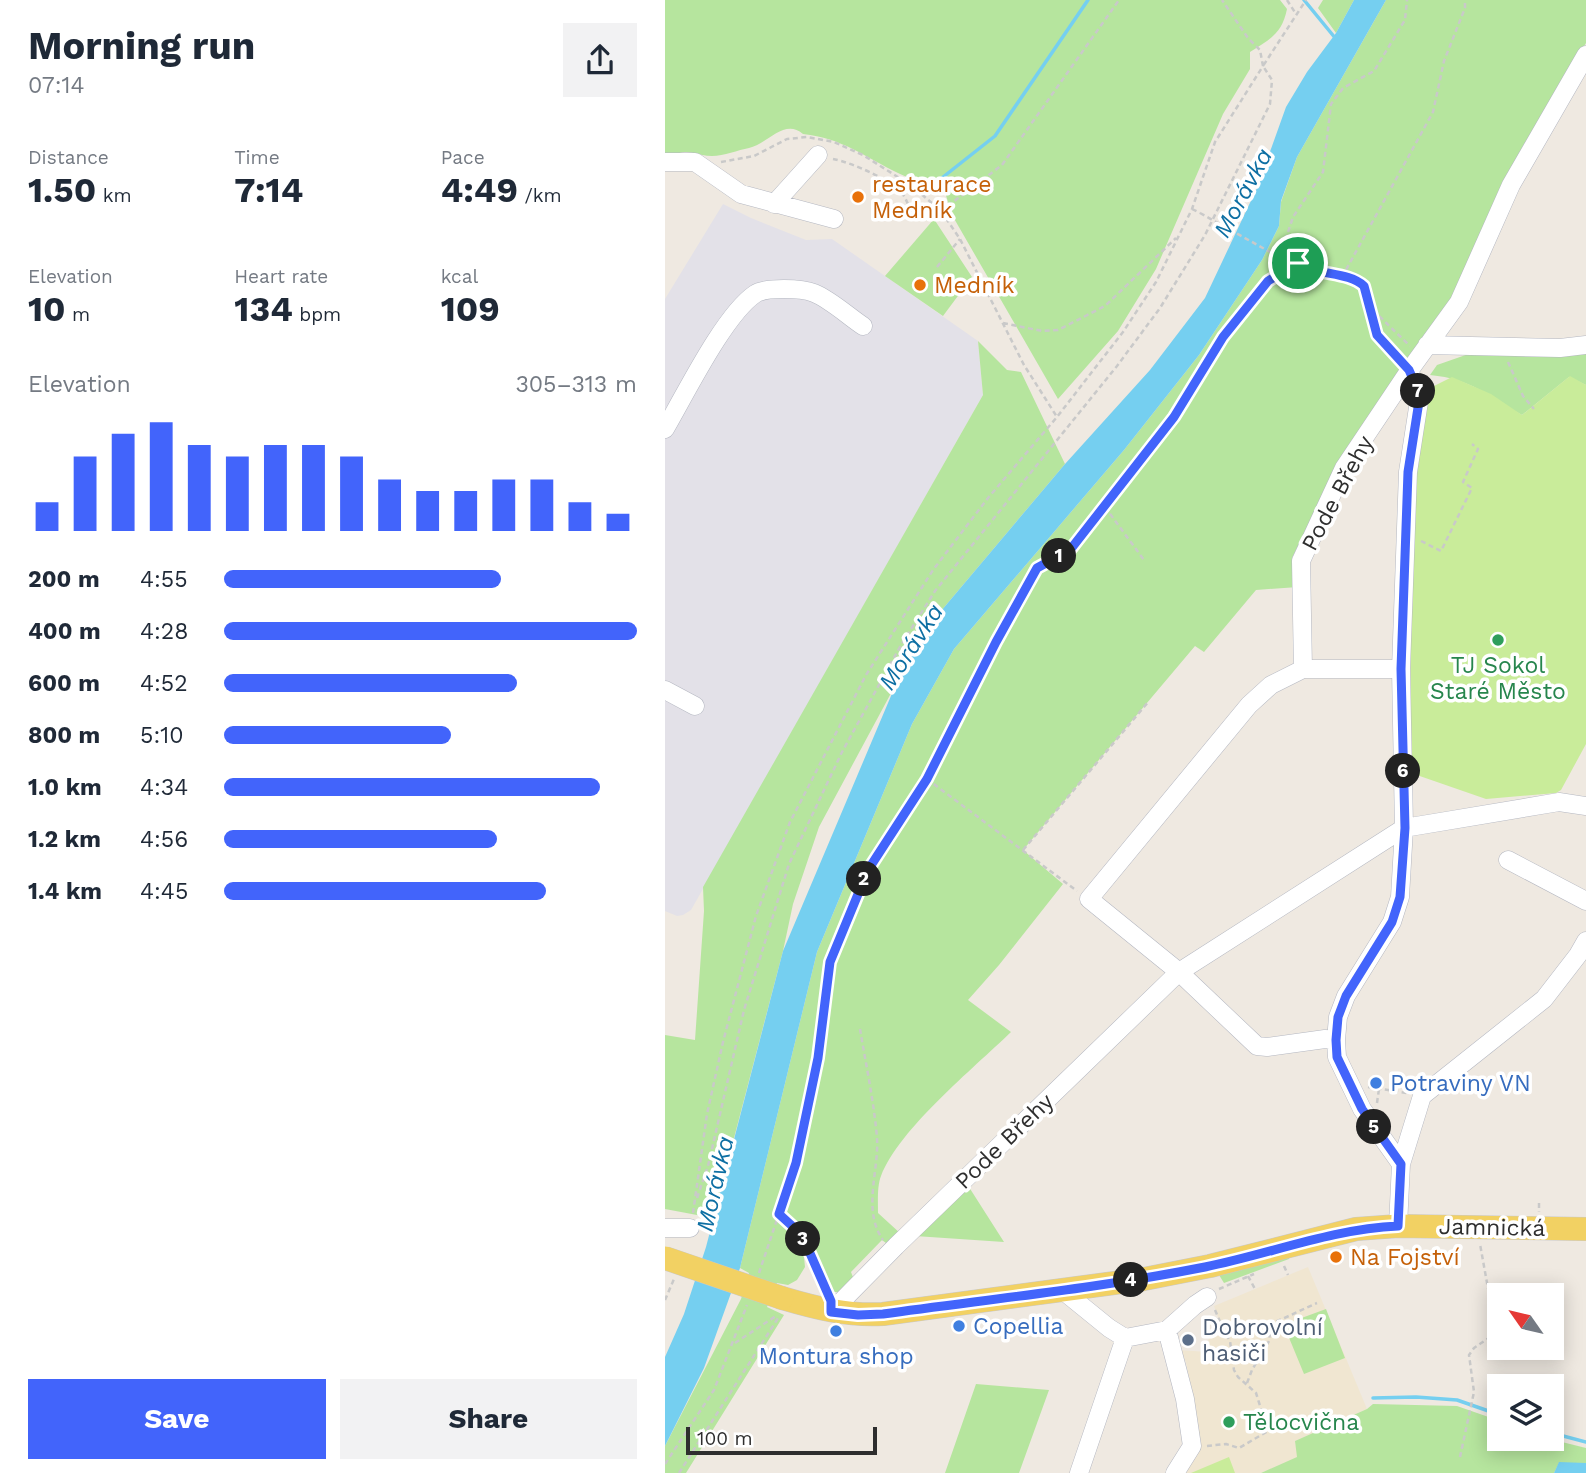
<!DOCTYPE html>
<html lang="en">
<head>
<meta charset="utf-8">
<style>
  body { margin:0; font-family:"Work Sans",sans-serif; background:#f2f2f3; color:#1f2937; height:100vh; display:flex; flex-direction:column; font-size:26px; white-space:nowrap }
  * { box-sizing:border-box; margin:0 }
  p { font-size:23px; color:#747a83 }
  .icon { flex:none; width:38px; height:38px; fill:none; stroke:currentColor; stroke-width:2; stroke-linecap:round; stroke-linejoin:round }
  .map { position:relative; flex:1; overflow:hidden }
  .drawer { display:flex; flex-direction:column; background:#fff; width:665px }
  .drawer>* { flex:none }
  .needle { width:46px; rotate:304deg }
  .fabs { position:absolute; left:822px; top:1283px; display:grid; gap:14px }
  .fabs a { display:grid; place-items:center; width:77px; height:77px; border-radius:0px; background:#fff; box-shadow:0 4px 18px #0003; font-size:35px }
  .scale { position:absolute; left:21px; bottom:18px; width:191px; box-sizing:border-box; padding-left:7px; border:4px solid #2e2e2e; border-top:0; font-size:19px; line-height:24px; white-space:nowrap; color:#2e2e2e; -webkit-text-stroke:5px #fff; paint-order:stroke }
  .pin { position:absolute; display:grid; place-items:center; width:60px; height:60px; color:#fff; margin:-30px; border:4px solid #fff; border-radius:50%; box-shadow:0 2px 7px #0007 }
  .km { position:absolute; width:35px; height:35px; margin:-18px; border-radius:50%; background:#222; color:#fff; font-size:19px; line-height:35px; text-align:center }
  .round { display:grid; place-items:center; flex:none; width:74px; height:74px; border-radius:0px; background:#f2f2f3 }
  .headline { display:flex; align-items:center; justify-content:space-between; height:119px; padding:0 28px }
  h1 { font-size:38px; font-weight:700; line-height:52px }
  .figures { display:grid; grid-template-columns:repeat(3,1fr); gap:10px; height:119px; padding:7px 28px }
  .figures div { display:grid; align-content:center }
  .figures b { font-size:35px; font-weight:700 }
  .figures small { font-size:19px; font-weight:400 }
  .figures p { font-size:19px }
  .chart { height:196px; padding:14px 28px }
  .chart p { display:flex; justify-content:space-between }
  .chart svg { width:100%; height:126px; margin-top:7px; stroke:#4264fb; stroke-width:6 }
  .primary-button { display:flex; gap:14px; margin-top:auto; padding:14px 28px }
  .primary-button a { flex:1; height:80px; border-radius:0px; background:#4264fb; color:#fff; font-size:28px; font-weight:700; line-height:80px; text-align:center }
  .primary-button a+a { background:#f2f2f3; color:#1f2937 }
  ul { padding:0 28px; list-style:none; font-size:23px }
  li { display:grid; grid-template-columns:112px 84px 1fr; align-items:center; height:52px }
  li i { height:18px; border-radius:9px; background:#4264fb }
  main { display:flex; flex:1; min-height:0 }
  .map>svg:first-child { display:block }
  .industrial { fill:#e3e1e8 }
  .education { fill:#f0e6d1 }
  .green { fill:#b6e59e }
  .pitch { fill:#c9ec9a }
  .water { fill:#75cff0 }
  .lines { fill:none; stroke-linecap:round; stroke-linejoin:round }
  .stream { stroke:#75cff0; stroke-width:3.5 }
  .minor-casing { stroke:#b4b7c1; stroke-width:19 }
  .major-casing { stroke:#c9c9c9; stroke-width:24 }
  .path { stroke:#c9c9c9; stroke-width:2.5; stroke-dasharray:5 3.5; stroke-linecap:butt }
  .minor { stroke:#fff; stroke-width:18 }
  .major { stroke:#f2d163; stroke-width:23 }
  .major-bridge-casing { stroke:#c9c9c9; stroke-width:24; stroke-linecap:butt }
  .path-bridge { stroke:#c9c9c9; stroke-width:2.5; stroke-dasharray:5 3.5; stroke-linecap:butt }
  .major-bridge { stroke:#f2d163; stroke-width:23 }
  .route-casing { stroke:#fff; stroke-width:14 }
  .route { stroke:#4264fb; stroke-width:9 }
  .food-dot { fill:#e8710a; stroke:#fff; stroke-width:2.5 }
  .leisure-dot { fill:#2e9e5b; stroke:#fff; stroke-width:2.5 }
  .shop-dot { fill:#3f7fe0; stroke:#fff; stroke-width:2.5 }
  .service-dot { fill:#5c6f8a; stroke:#fff; stroke-width:2.5 }
  .labels { text-anchor:middle; stroke-width:7; stroke-linejoin:round; paint-order:stroke }
  .food-label { font-size:23px; fill:#c56008; stroke:#fff; text-anchor:start }
  .street-label { font-size:23px; fill:#2e2e2e; stroke:#fff }
  .leisure-label { font-size:23px; fill:#27864d; stroke:#fff }
  .shop-label { font-size:23px; fill:#366cbe; stroke:#fff; text-anchor:start }
  .service-label { font-size:23px; fill:#4e5e75; stroke:#fff; text-anchor:start }
  .water-label { font-size:24px; font-style:italic; fill:#0d6fa3; stroke:#fff }
</style>
</head>
<body>
<main>
<section class="drawer">
<div class="headline"><div><h1>Morning run</h1><p>07:14</p></div><a class="round"><svg class="icon" aria-label="share" viewBox="0 0 24 24"><path d="M12 15V3M7 8l5-5 5 5M5 13v7h14v-7"/></svg></a></div>
<div class="figures">
<div><p>Distance</p><b>1.50<small> km</small></b></div>
<div><p>Time</p><b>7:14</b></div>
<div><p>Pace</p><b>4:49<small> /km</small></b></div>
</div>
<div class="figures">
<div><p>Elevation</p><b>10<small> m</small></b></div>
<div><p>Heart rate</p><b>134<small> bpm</small></b></div>
<div><p>kcal</p><b>109</b></div>
</div>
<div class="chart"><p><span>Elevation</span>305–313 m</p>
<svg viewBox="0 0 160 44" preserveAspectRatio="none"><path d="M5 44V34M15 44V18M25 44V10M35 44V6M45 44V14M55 44V18M65 44V14M75 44V14M85 44V18M95 44V26M105 44V30M115 44V30M125 44V26M135 44V26M145 44V34M155 44V38"/></svg>
</div>
<ul>
<li><b>200 m</b>4:55<i style="width:67%"></i></li>
<li><b>400 m</b>4:28<i style="width:100%"></i></li>
<li><b>600 m</b>4:52<i style="width:71%"></i></li>
<li><b>800 m</b>5:10<i style="width:55%"></i></li>
<li><b>1.0 km</b>4:34<i style="width:91%"></i></li>
<li><b>1.2 km</b>4:56<i style="width:66%"></i></li>
<li><b>1.4 km</b>4:45<i style="width:78%"></i></li>
</ul>
<div class="primary-button"><a>Save</a><a>Share</a></div>
</section>
<div class="map">
<svg width="921" height="1473" viewBox="0 0 921 1473">
  <rect width="100%" height="100%" fill="#efe9e1"/>
  <path class="industrial" d="M58 204 86 218 141 240 167 239 313 341 318 395 26 910 18 915 12 916 0 911V299Z"/>
  <path class="education" d="M643 1267 702 1409 630 1441 633 1457 596 1473H517L536 1444 521 1362 514 1350 542 1352 544 1336H560L549 1306Z"/>
  <path class="green" d="M0 0H615L622 9C617 34 605 39 585 52V69L558 114 491 269 453 331 393 399 287 215 279 189C264 184 247 180 233 173 200 157 177 138 138 134 119 118 103 144 84 148 73 150 59 156 47 156 22 155 27 146 0 159Z
    M658 0H689L671 33 653 8Z
    M721 0H921V43L858 146 791 291 674 465 627 558 634 559 633 587 591 590 539 652 530 646 358 850 398 884 334 965 303 1000 346 1032C308 1069 235 1128 216 1176 212 1186 213 1202 213 1213L236 1234 225 1246 217 1240 186 1272 189 1280 181 1292H169L140 1233 131 1237 128 1243 139 1257 140 1267 132 1280 123 1285 112 1283 102 1307 119 1315 21 1473H0V1446L76 1299 84 1273 75 1268 152 952 247 724 289 649 459 450 534 355 597 260 614 226 616 202 632 157Z
    M269 219 307 277 278 316 220 276Z
    M313 341 342 370 356 372 400 464 260 630 154 827 128 904 118 951 48 1218 0 1209V1035L30 1040 39 911 38 887 318 395Z
    M921 348V385L904 377 857 415C823 396 807 379 765 375L772 365 815 350Z
    M302 1184 339 1242 250 1236Z
    M625 1256 624 1259 559 1283 554 1275Z
    M661 1309 680 1358 639 1374 620 1328 623 1323Z
    M311 1384 384 1390 354 1473H280Z
    M708 1404 792 1406 835 1421V1438L885 1439 921 1448V1463H894L889 1473H596L632 1457 630 1441 702 1409Z"/>
  <path class="pitch" d="M905 376 921 385V744L896 790 891 793 821 799 746 773 745 537 759 391 787 377 826 394 857 415Z
    M564 1457 570 1473H526Z"/>
  <path class="water" d="M689 0H721L632 157 616 201 614 226 597 260 534 355 459 450 289 649 247 724 152 952 75 1268 39 1368 0 1446V1357L19 1314 41 1247 118 951 234 677 260 630 400 464 485 370 540 298 592 188 621 107 642 72 671 33Z
    M894 1462 921 1463V1473H889Z"/>
  <g class="lines">
    <path class="stream" d="M639 0 671 39
      M273 181 330 136 423 0
      M708 1398 751 1397 792 1400 835 1415
      M887 1433 921 1442"/>
    <defs>
      <path id="minor" d="M0 162H30L76 194 169 219
        M109 204 153 155
        M762 345 895 348 921 345
        M0 429C20 395 59 315 90 294 100 287 137 288 149 293 166 300 183 316 198 326
        M638 669 636 561 679 468 744 371
        M0 690 30 706
        M843 860 921 901
        M671 1040 660 1039 602 1047 592 1046 514 972 424 899 584 705 606 685 638 669H736
        M736 1164 757 1096 879 999 913 955 921 941
        M733 1226 736 1164 697 1109 672 1057 671 1040 673 1017 681 996 727 922 735 897 739 828 736 669 743 472 755 395 744 371 794 302 846 185 921 55
        M0 1228H25
        M396 1289 444 1328 460 1338 502 1330 520 1399 527 1446 510 1473
        M166 1312 231 1246 514 972 739 828 894 802 921 806
        M502 1330 530 1305 542 1297
        M414 1473 460 1338"/>
      <path id="major" d="M117 1298C151 1308 182 1316 218 1314L479 1279 545 1266 691 1229 733 1226 921 1229"/>
    </defs>
    <use href="#minor" class="minor-casing"/>
    <use href="#major" class="major-casing"/>
    <path class="path" d="M622 0 631 14
      M168 159C188 163 227 180 239 196 242 201 244 207 247 212
      M56 162 89 156 122 139 142 137 169 142 198 155 247 186 276 211 295 239 359 365 392 417
      M527 209 535 213
      M276 211 337 165 454 0
      M605 252 643 270 696 283 702 294 712 335 734 361
      M615 256 628 217 658 172 666 104 678 88 709 71 740 20 742 0
      M272 267 295 239
      M677 277 768 112 779 61 800 8V0
      M705 302 714 316 745 346
      M338 323 377 331 393 330 440 306 511 238
      M843 362 858 396 869 409
      M440 507 479 560
      M756 541 776 551 807 488 798 482 813 449 807 444
      M262 779 412 891
      M358 850 484 701
      M195 1029C201 1065 209 1102 212 1138 214 1172 197 1210 218 1240
      M703 1087 742 1093
      M712 1103 714 1089
      M32 1198 43 1166 79 1010 124 864 177 752 236 645 270 591 452 366 495 308 540 235 605 104 607 80 598 66 641 0
      M874 1203V1212
      M28 1213 42 1114 58 1042 91 916 125 822 201 675 268 570 323 498 392 417 458 332 491 282 527 209 550 142 598 66 595 50 583 38 557 0
      M115 1214 137 1235 161 1290
      M619 1266 623 1275
      M94 1273 131 1163 153 1058 165 962 203 870 262 779 331 642 372 568 405 550 509 417 558 337 603 280 633 263
      M583 1276 590 1289
      M554 1289 589 1274
      M0 1300 9 1279
      M550 1310 559 1331C593 1334 622 1316 652 1303
      M70 1343 111 1316
      M582 1383 587 1370 604 1341 606 1323
      M542 1446 561 1444 574 1448 603 1431 591 1393 573 1377 569 1370 565 1341 559 1331
      M795 1457 809 1392 804 1355 809 1348 828 1335 830 1327 815 1244
      M0 1464 49 1390 82 1305
      M14 1473 115 1315"/>
    <use href="#minor" class="minor"/>
    <use href="#major" class="major"/>
    <defs>
      <path id="major-bridge" d="M0 1258 117 1298"/>
    </defs>
    <use href="#major-bridge" class="major-bridge-casing"/>
    <path class="path-bridge" d="M535 213 605 252"/>
    <use href="#major-bridge" class="major-bridge"/>
  </g>
  <g class="lines">
    <defs>
      <path id="route" d="M633 263C653 276 682 271 699 286L712 335 744 370 755 395 743 472 736 669 740 828 735 897 727 922 681 996 673 1017 671 1040 672 1057 697 1109 736 1164 733 1226C666 1229 605 1254 540 1267 434 1288 326 1299 218 1314L193 1315 166 1312V1301L137 1235 114 1214 131 1163 153 1058 165 962 203 870 262 779 331 642 372 568 405 550 509 417 558 337 603 281Z"/>
    </defs>
    <use href="#route" class="route-casing"/>
    <use href="#route" class="route"/>
  </g>
  <g class="food-dot">
    <circle cx="193" cy="197" r="7"/>
    <circle cx="255" cy="285" r="7"/>
    <circle cx="671" cy="1257" r="7"/>
  </g>
  <g class="leisure-dot">
    <circle cx="833" cy="640" r="7"/>
    <circle cx="564" cy="1422" r="7"/>
  </g>
  <g class="shop-dot">
    <circle cx="711" cy="1083" r="7"/>
    <circle cx="294" cy="1326" r="7"/>
    <circle cx="171" cy="1331" r="7"/>
  </g>
  <circle class="service-dot" cx="523" cy="1340" r="7"/>
  <g class="labels">
    <g class="food-label">
      <text x="207" y="192">restaurace<tspan x="207" dy="26">Medník</tspan></text>
      <text x="269" y="293">Medník</text>
      <text x="685" y="1265">Na Fojství</text>
    </g>
    <g class="street-label">
      <text transform="translate(672 493) rotate(-62)" y="8">Pode Břehy</text>
      <text transform="translate(339 1141) rotate(-44)" y="8">Pode Břehy</text>
      <text transform="translate(827 1227) rotate(1)" y="8">Jamnická</text>
    </g>
    <g class="leisure-label">
      <text x="833" y="673">TJ Sokol<tspan x="833" dy="26">Staré Město</tspan></text>
      <text x="578" y="1430" text-anchor="start">Tělocvična</text>
    </g>
    <g class="shop-label">
      <text x="725" y="1091">Potraviny VN</text>
      <text x="308" y="1334">Copellia</text>
      <text x="171" y="1364" text-anchor="middle">Montura shop</text>
    </g>
    <g class="service-label">
      <text x="537" y="1335">Dobrovolní<tspan x="537" dy="26">hasiči</tspan></text>
    </g>
    <g class="water-label">
      <text transform="translate(578 193) rotate(-62)" y="8">Morávka</text>
      <text transform="translate(246 647) rotate(-57)" y="8">Morávka</text>
      <text transform="translate(50 1184) rotate(-77)" y="8">Morávka</text>
    </g>
  </g>
</svg>
<div class="fabs">
<a><svg class="needle" viewBox="-14 -14 28 28"><path d="M0-13l5 13h-10z" fill="#e53935"/><path d="M0 13l5-13h-10z" fill="#747a83"/></svg></a>
<a><svg class="icon" aria-label="layers" viewBox="0 0 24 24"><path d="M12 4l9 5-9 5-9-5zM3 14l9 5 9-5"/></svg></a>
</div>
<div class="scale">100 m</div>
<div class="pin" style="left:633px;top:263px;background:#1e9e55"><svg class="icon" aria-label="arrive" viewBox="0 0 24 24"><path d="M6 21V4h12l-3 4 3 4H6"/></svg></div>
<b class="km" style="left:394px;top:556px">1</b>
<b class="km" style="left:199px;top:879px">2</b>
<b class="km" style="left:138px;top:1239px">3</b>
<b class="km" style="left:466px;top:1280px">4</b>
<b class="km" style="left:709px;top:1127px">5</b>
<b class="km" style="left:738px;top:771px">6</b>
<b class="km" style="left:753px;top:391px">7</b>
</div>
</main>
</body>
</html>
